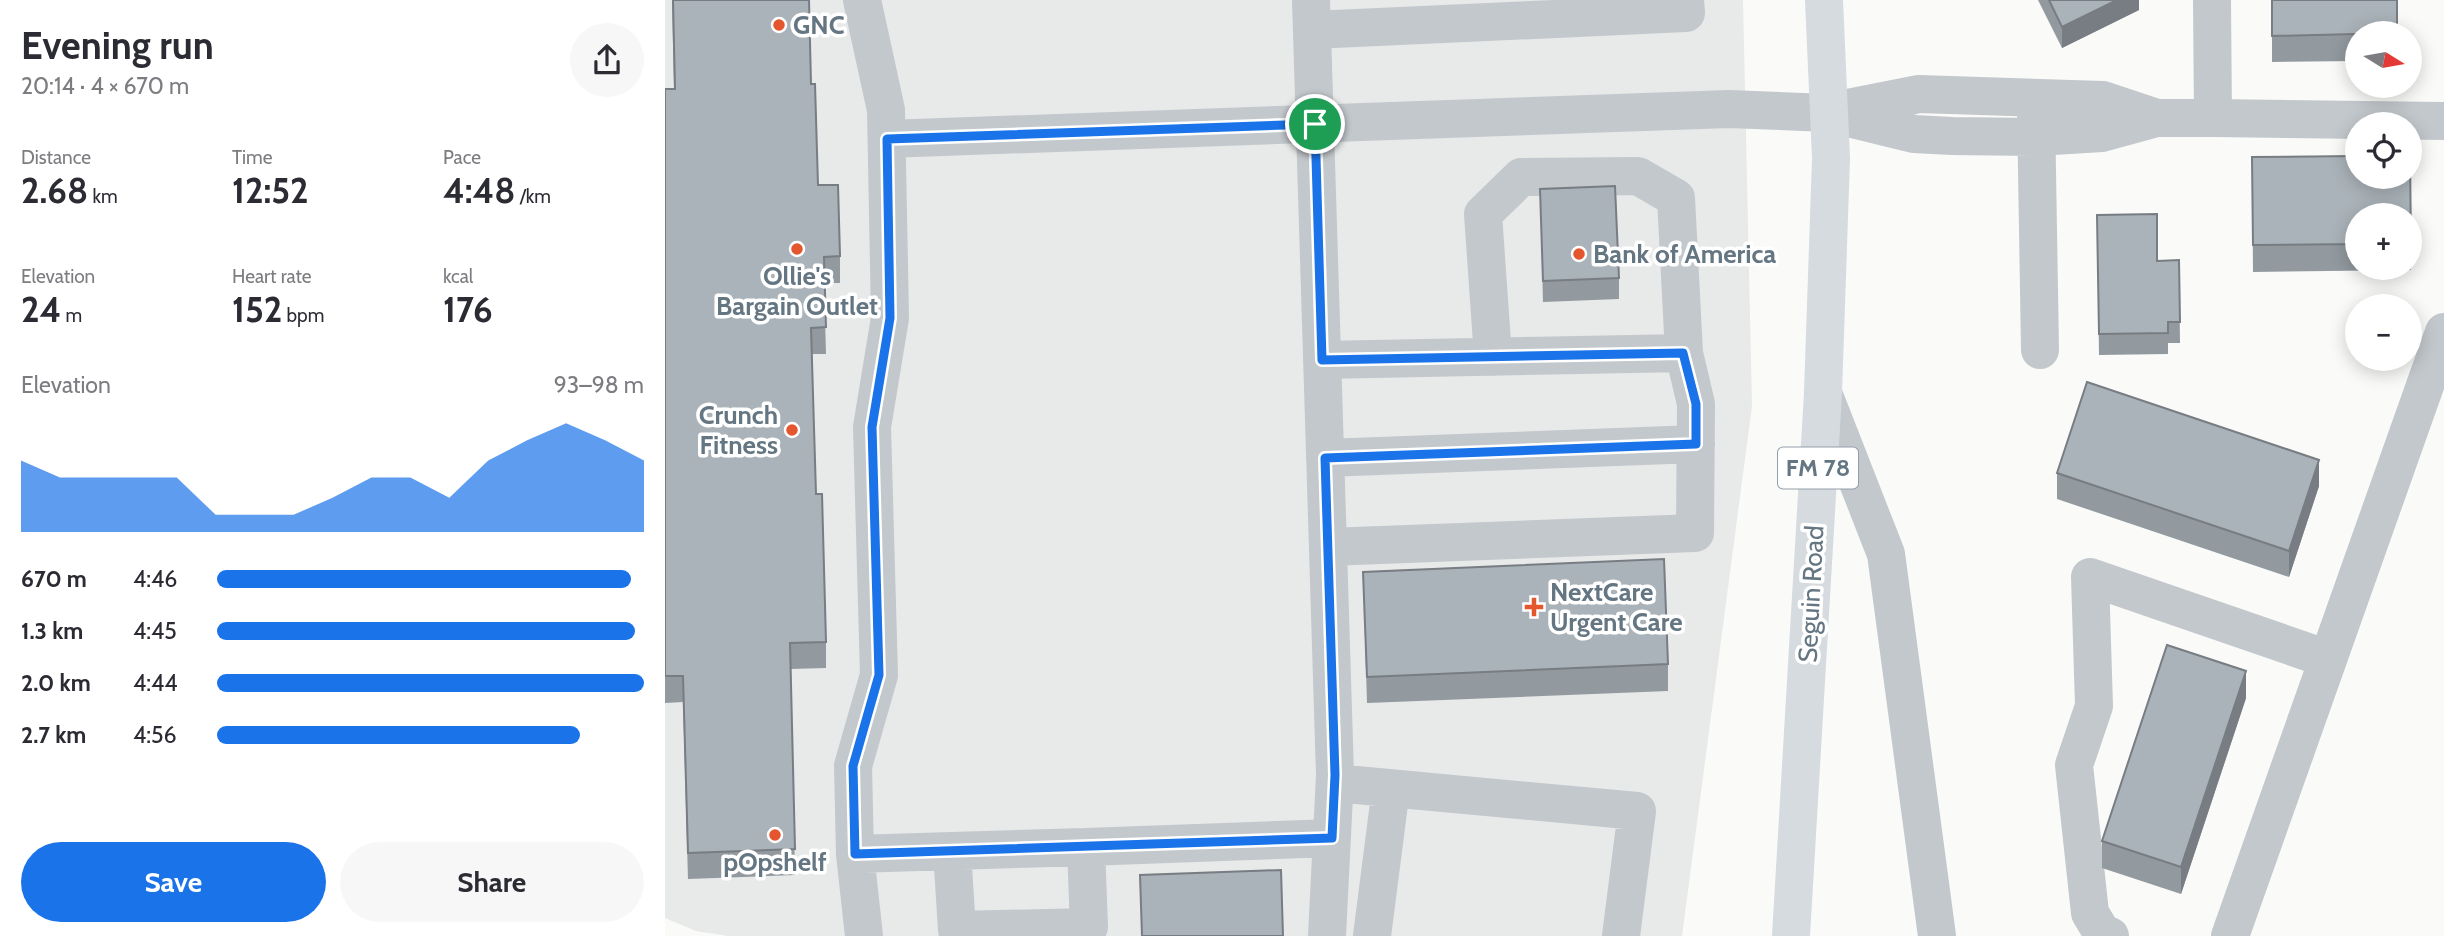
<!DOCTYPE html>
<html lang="en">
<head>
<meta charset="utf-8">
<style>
  body { margin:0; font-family:Cabin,sans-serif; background:#f7f7f7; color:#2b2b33; height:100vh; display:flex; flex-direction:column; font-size:26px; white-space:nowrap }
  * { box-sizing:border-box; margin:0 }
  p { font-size:23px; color:#7c7c81 }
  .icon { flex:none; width:38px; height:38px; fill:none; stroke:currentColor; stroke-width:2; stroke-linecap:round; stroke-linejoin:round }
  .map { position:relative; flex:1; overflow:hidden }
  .sheet { display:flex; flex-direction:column; background:#fff; width:665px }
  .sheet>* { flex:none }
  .needle { width:46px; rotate:101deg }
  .buttons { position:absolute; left:1680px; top:21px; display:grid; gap:14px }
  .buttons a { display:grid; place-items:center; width:77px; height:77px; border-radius:50%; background:#fff; box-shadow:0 4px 18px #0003; font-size:35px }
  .pin { position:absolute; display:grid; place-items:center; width:60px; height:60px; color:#fff; margin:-30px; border:4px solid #fff; border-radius:50%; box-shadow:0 2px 7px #0007 }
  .round { display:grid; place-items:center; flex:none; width:74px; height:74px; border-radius:37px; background:#f7f7f7 }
  .overview { display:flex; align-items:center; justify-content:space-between; height:119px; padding:0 21px }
  h1 { font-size:38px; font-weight:700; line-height:52px }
  .figures { display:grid; grid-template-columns:repeat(3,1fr); gap:10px; height:119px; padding:7px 21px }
  .figures div { display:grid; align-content:center }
  .figures b { font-size:35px; font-weight:700 }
  .figures small { font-size:19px; font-weight:400 }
  .figures p { font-size:19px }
  .chart { height:196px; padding:14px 21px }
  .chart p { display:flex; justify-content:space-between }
  .chart svg { width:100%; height:126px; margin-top:7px; fill:#1a73e8; opacity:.7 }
  .button { display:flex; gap:14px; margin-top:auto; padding:14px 21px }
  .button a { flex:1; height:80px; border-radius:42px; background:#1a73e8; color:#fff; font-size:28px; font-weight:700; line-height:80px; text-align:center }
  .button a+a { background:#f7f7f7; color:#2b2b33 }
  ul { padding:0 21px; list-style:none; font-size:23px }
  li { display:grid; grid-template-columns:112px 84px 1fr; align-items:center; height:52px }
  li i { height:18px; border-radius:9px; background:#1a73e8 }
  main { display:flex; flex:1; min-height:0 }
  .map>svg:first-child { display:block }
  .built { fill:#e8e9e9 }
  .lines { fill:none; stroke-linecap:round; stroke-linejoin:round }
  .minor { stroke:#c3c8cc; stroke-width:38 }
  .major { stroke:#d6dbdf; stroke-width:38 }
  .wall { fill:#929a9f; fill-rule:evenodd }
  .shaded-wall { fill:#777d82 }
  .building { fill:#aab3b9; stroke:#777d82; stroke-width:2 }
  .route-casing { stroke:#fff; stroke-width:14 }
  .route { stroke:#1a73e8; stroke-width:9 }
  .poi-dot { fill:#e4572e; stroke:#fff; stroke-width:2.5 }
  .labels { text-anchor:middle; stroke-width:7; stroke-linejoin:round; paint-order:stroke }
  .shield { fill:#fff; stroke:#939fa8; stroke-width:2 }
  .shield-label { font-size:24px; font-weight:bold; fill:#657683 }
  .poi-label { font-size:26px; font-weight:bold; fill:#657683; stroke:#fff; text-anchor:start }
  .street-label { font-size:26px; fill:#657683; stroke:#fff }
</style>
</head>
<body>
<main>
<section class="sheet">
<div class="overview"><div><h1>Evening run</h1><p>20:14 · 4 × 670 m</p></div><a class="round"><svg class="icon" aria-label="share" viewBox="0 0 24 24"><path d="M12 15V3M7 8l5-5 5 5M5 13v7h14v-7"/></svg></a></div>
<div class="figures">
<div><p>Distance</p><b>2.68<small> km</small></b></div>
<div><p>Time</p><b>12:52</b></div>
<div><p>Pace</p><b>4:48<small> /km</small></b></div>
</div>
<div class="figures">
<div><p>Elevation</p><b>24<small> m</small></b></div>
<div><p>Heart rate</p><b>152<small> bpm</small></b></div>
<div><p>kcal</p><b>176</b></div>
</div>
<div class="chart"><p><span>Elevation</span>93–98 m</p>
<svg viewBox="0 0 160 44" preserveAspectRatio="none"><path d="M0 44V19L10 25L20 25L30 25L40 25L50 38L60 38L70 38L80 32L90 25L100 25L110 32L120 19L130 12L140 6L150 12L160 19V44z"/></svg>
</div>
<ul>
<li><b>670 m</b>4:46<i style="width:97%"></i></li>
<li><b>1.3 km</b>4:45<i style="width:98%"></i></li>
<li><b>2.0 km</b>4:44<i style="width:100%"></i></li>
<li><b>2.7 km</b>4:56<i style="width:85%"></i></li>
</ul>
<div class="button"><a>Save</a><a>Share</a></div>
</section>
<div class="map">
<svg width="1779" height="936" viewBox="0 0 1779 936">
  <rect width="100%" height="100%" fill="#fafaf8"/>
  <path class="built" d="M0 0H1078L1087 406 1017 936H63L31 931 0 918Z"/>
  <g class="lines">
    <path class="minor" d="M197 0 221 110 225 318 207 427 214 675 188 766 190 854 199 936
      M646 0 670 775 662 936
      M1547 0 1548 118 1779 121
      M647 30 1021 13 1020 0
      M1173 110 1254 94 1438 100 1492 118
      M1371 110 1375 350
      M222 139 1064 109 1163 113 1249 134 1287 136 1372 137 1437 133 1492 118H1548
      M828 357 818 214 856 177 973 176 1011 198 1019 353
      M657 360 1019 353 1031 404 1030 533 663 547
      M1158 393 1221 554 1272 936
      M660 458 1031 444
      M670 783 972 811 956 936
      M287 851 421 847
      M190 854 287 851 292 930 424 927 421 847 667 838
      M707 936 726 788
      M1445 936 1437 933 1425 913 1409 765 1429 706 1425 577 1663 659
      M1565 936 1779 332"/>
    <path class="major" d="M1126 936 1158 393 1166 158 1159 0"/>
  </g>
  <path class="wall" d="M7 0H144L146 84 153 185 175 256V283H159L161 354H147L151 494 161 642V668L126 669 130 875 23 879 18 702 0 703V89H9Z
    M1373 0H1474V10L1397 48Z
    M1607 0 1692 33V61L1607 62Z
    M1745 155 1746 270 1588 272 1587 157ZM1692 215H1745V268H1692Z
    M875 189 954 278V299L878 302Z
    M1432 215 1492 261 1514 260 1515 343H1503V354L1434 355Z
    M1392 473 1654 486 1624 577 1392 499Z
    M698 572 1003 664V691L702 703Z
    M1581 698 1516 894 1437 868V841Z"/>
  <path class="shaded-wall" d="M1452 0H1474V10L1397 48V27Z
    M1654 460V486L1624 577V551Z
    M1581 671V698L1516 894V867Z"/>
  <path class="building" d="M8 0H144L146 84H150L153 185H173L175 256 159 257 161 327 146 328 151 494H157L161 642 125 643 130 849 23 853 18 676H0V89H10Z
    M1384 0H1452L1397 27Z
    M1607 0H1732V33L1607 36Z
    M1745 155 1746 243H1745V215H1692V244L1588 245 1587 157 1692 156V177H1745Z
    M950 186 954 278 878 281 875 189Z
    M1492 214V261L1514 260 1515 322H1503V333L1434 334 1432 215Z
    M1422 382 1654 460 1624 551 1392 473Z
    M999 559 1003 664 702 677 698 572Z
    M1502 645 1581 671 1516 867 1437 841Z
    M616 870 618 936H477L475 875Z"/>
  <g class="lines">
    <defs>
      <path id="route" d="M650 124 657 360 1018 353 1031 404V444L660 458 670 775 667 838 190 854 188 766 214 675 207 427 225 318 222 139Z"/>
    </defs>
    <use href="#route" class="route-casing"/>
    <use href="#route" class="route"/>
  </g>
  <g class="poi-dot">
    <circle cx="114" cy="25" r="7"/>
    <circle cx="132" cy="249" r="7"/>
    <circle cx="914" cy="254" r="7"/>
    <circle cx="127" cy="430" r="7"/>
    <path d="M865.5 596.5h7v7h7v7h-7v7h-7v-7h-7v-7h7z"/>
    <circle cx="110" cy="835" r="7"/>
  </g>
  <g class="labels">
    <rect class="shield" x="1113" y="447.5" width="80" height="41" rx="5"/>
    <g class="shield-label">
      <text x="1153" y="476">FM 78</text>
    </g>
    <g class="poi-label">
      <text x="128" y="34">GNC</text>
      <text x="928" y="263">Bank of America</text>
      <text x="132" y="285" text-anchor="middle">Ollie's<tspan x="132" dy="30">Bargain Outlet</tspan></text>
      <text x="113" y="424" text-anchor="end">Crunch<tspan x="113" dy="30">Fitness</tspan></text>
      <text x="885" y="601">NextCare<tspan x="885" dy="30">Urgent Care</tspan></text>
      <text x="110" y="871" text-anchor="middle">pOpshelf</text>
    </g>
    <g class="street-label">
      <text transform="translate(1146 594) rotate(-87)" y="9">Seguin Road</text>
    </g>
  </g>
</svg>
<div class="buttons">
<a><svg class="needle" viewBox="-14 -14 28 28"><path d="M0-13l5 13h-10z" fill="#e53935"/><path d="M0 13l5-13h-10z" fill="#7c7c81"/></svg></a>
<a><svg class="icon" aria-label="locate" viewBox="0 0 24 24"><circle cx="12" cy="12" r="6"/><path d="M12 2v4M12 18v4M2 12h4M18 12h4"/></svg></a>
<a>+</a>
<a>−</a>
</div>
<div class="pin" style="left:650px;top:124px;background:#1e9e55"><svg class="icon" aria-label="arrive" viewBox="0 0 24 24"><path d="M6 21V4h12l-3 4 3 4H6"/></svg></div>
</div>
</main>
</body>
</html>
